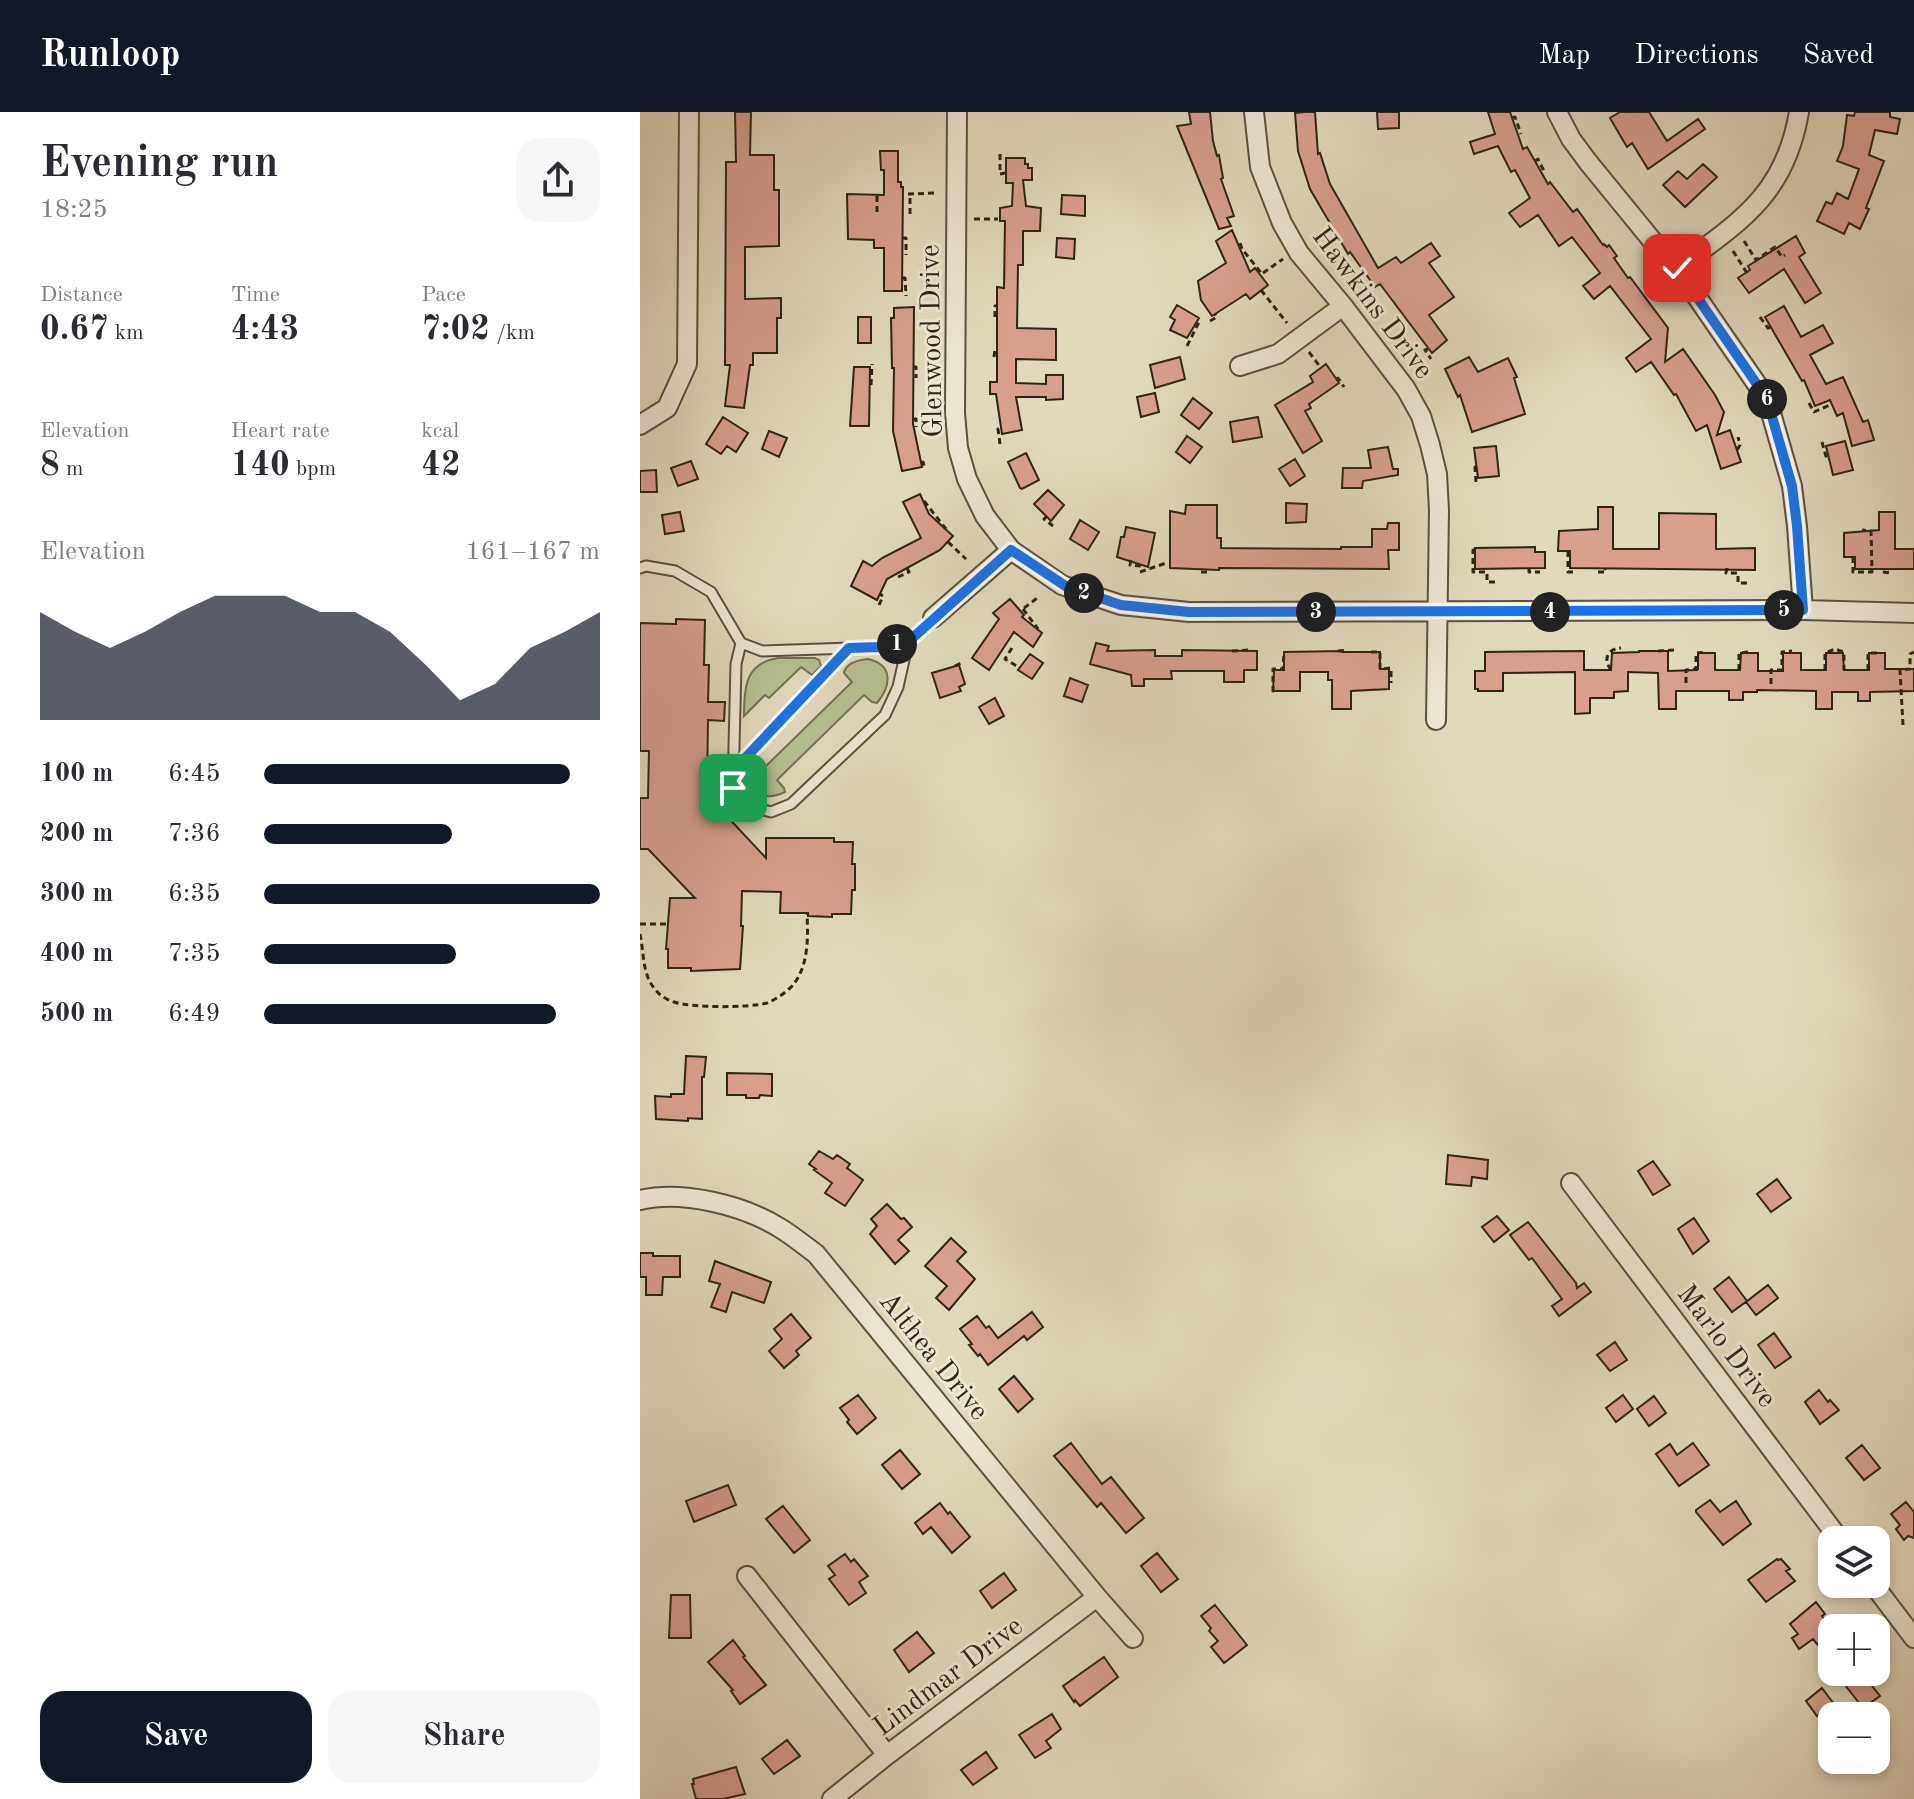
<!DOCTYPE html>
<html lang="en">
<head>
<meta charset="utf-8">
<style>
  body { margin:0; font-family:"Old Standard TT",serif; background:#f7f7f7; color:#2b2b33; height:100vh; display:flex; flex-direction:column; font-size:30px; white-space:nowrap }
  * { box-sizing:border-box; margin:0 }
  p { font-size:26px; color:#7c7c81 }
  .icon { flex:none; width:44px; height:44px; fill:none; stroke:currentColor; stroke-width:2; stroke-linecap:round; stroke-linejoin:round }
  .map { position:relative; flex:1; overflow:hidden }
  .sheet { display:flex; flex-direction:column; background:#fff; width:640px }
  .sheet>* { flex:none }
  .tools { position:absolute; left:1178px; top:1414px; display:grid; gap:16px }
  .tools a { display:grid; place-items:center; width:72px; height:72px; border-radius:16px; background:#fff; box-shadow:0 4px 12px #0003; font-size:40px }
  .pin { position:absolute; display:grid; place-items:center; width:68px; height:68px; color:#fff; margin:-34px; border-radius:16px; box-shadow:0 4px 12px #0006 }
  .km { position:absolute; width:40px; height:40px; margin:-20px; border-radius:50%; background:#222; color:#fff; font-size:22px; line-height:40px; text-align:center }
  .round { display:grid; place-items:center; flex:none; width:84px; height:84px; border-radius:24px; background:#f7f7f7 }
  .summary { display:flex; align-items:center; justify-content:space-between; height:136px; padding:0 40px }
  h1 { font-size:44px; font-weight:800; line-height:60px }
  .figures { display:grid; grid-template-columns:repeat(3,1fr); gap:12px; height:136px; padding:8px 40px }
  .figures div { display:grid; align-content:center }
  .figures b { font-size:34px; font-weight:800 }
  .figures small { font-size:22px; font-weight:400 }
  .figures p { font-size:22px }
  .chart { height:224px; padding:16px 40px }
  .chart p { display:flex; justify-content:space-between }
  .chart svg { width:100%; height:144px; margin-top:8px; fill:#111827; opacity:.7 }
  .cta { display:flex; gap:16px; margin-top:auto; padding:16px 40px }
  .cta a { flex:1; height:92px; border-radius:24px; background:#111827; color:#fff; font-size:32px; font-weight:800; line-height:92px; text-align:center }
  .cta a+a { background:#f7f7f7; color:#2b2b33 }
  ul { padding:0 40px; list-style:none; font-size:26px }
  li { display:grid; grid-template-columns:128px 96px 1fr; align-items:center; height:60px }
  li i { height:20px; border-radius:10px; background:#111827 }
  header { display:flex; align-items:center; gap:48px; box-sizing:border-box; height:112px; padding:0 40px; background:#111827; color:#fff }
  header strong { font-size:38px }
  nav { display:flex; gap:44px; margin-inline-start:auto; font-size:28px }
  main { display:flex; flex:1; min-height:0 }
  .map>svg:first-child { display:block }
  .green { fill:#b5bf8f; stroke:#727253; stroke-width:2 }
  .building { fill:#d89f8e; stroke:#2f2417; stroke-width:2 }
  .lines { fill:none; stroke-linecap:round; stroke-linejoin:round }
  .lane-casing { stroke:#5c5140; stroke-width:13 }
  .street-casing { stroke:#5c5140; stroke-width:22 }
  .path { stroke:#2f2417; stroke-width:3; stroke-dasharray:6 4; stroke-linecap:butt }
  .lane { stroke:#ece6d4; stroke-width:9 }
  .street { stroke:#ece6d4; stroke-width:18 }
  .route-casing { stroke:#fff; stroke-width:16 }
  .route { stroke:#1a73e8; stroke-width:10 }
  .labels { text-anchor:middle; stroke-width:6; stroke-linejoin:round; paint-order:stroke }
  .street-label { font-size:28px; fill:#2f2417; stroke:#ece6d4 }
</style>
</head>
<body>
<header>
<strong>Runloop</strong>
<nav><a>Map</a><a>Directions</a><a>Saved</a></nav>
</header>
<main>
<section class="sheet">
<div class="summary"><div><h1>Evening run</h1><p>18:25</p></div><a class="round"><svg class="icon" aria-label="share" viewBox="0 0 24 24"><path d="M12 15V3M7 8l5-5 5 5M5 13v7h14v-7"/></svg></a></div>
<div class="figures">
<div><p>Distance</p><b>0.67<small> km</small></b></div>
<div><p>Time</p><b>4:43</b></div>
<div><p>Pace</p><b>7:02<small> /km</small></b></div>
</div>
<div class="figures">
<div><p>Elevation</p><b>8<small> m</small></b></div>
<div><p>Heart rate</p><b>140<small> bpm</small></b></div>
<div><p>kcal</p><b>42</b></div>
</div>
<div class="chart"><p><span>Elevation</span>161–167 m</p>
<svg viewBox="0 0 160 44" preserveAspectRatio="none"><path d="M0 44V11L10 17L20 22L30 17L40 11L50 6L60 6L70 6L80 11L90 11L100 17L110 27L120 38L130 33L140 22L150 17L160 11V44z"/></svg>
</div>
<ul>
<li><b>100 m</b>6:45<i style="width:91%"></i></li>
<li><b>200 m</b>7:36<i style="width:56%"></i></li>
<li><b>300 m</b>6:35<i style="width:100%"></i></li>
<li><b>400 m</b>7:35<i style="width:57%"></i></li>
<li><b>500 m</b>6:49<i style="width:87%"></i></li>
</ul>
<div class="cta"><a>Save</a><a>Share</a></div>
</section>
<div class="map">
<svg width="1274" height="1687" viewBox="0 0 1274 1687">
  <rect width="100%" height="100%" fill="#e1d9bd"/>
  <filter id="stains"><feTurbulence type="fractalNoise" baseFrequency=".0025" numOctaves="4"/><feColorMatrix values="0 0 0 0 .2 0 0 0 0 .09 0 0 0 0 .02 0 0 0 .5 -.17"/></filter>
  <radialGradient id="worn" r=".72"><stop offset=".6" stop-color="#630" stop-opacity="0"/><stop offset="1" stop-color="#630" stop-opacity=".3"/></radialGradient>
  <path class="green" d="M138 546H175L179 548 181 554 172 563 161 555 129 586 125 583 104 604C104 576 105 551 138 546Z
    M228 547C254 553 251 574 237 591L232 590 224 583 137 668 144 676 145 680C127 689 109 683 104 663L108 653 115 647 125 655 212 570 204 561C206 551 218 548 228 547Z"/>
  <path class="building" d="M95 0H111L110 43H134V78H139V134L105 135V187L141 186V206H137V241H113V253H110L104 296 85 294 90 253H85L86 50H96Z
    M549 0H570L573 29 577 44 579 43 583 66 581 67 594 104 587 106 591 114 579 117 537 14 551 12Z
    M665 0H675L678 42 680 41 690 72 738 156 756 145 761 151 791 131 800 144 789 151 814 185 789 203 807 228 792 241 740 172 735 175 710 140 708 142 670 77 658 39 655 1Z
    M737 0H759V16L738 17Z
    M848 0H870L883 37 887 35 908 72 910 70 933 100 937 97 963 133 964 132 967 135 969 133 977 144 974 146 988 166 990 165 1028 216 1025 250 1043 237 1075 283 1084 300 1077 323 1090 318 1101 350 1081 357 1067 313 1056 319 1036 282 1034 283 1011 250 996 260 986 246 1011 227 970 174 954 187 943 174 960 161 932 125 919 134 898 103 880 115 869 101 890 86 875 58 871 60 858 34 834 42 830 30 855 22Z
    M980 0H1009L1027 29 1058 7 1065 17 1008 57 992 31 987 35 970 6Z
    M1215 0H1250V5L1260 7 1257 22 1235 18 1229 43 1244 49 1226 96 1229 97 1220 117 1209 111 1204 122 1177 109 1186 90 1192 92 1197 81 1208 87 1219 57 1197 49 1203 34 1207 3 1214 4Z
    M240 39H258V70H261V75H263L262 179H244V136H234V128L208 127 207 82 244 83V58H241Z
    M366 46H385V52H388V56H392V68H383L386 94 401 96 400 119H383V153H378L377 216 416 217V248L376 247V271L406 272V263H423V287L406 288V285H376L382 318 362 322 356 282H350V270H357V175L364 176 365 109H360V96L372 94 373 71H366Z
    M1063 52 1077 65 1045 95 1023 73 1038 59 1047 67Z
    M422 83 445 84V104L421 102Z
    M592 118 610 160 615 156 628 173 610 187 606 182 572 204 561 188 558 169 586 151 576 129Z
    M1156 124 1165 141 1159 145 1181 181 1165 191 1144 157 1109 181 1098 166 1110 158 1108 154Z
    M417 126 435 127 434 147 416 145Z
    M537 193 559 206 547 226 530 218 535 208 530 205Z
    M1144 194 1161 225 1183 213 1193 231 1170 243 1186 272 1203 265 1223 310 1228 308 1234 328 1212 334 1203 301 1197 304 1190 288 1175 294 1164 268 1162 269 1125 205Z
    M274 195 273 312 282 355 262 359 253 319 254 256H252L251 206H254V196Z
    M218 205H231V231H218Z
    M540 245 545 267 515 276 510 253Z
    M829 245 838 260 868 246 877 265 874 266 885 302 832 320 820 283 818 285 805 257Z
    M686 252 699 271 669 292 671 296 665 299 682 329 663 341 635 293 673 270 670 264Z
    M214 255H230L229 314H210Z
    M515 281 519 300 501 305 497 285Z
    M553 286 572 301 559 317 541 303Z
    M83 305 108 321 96 340 87 334 81 342 66 332Z
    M618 305 622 325 593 330 590 310Z
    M129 319 147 326 139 345 122 337Z
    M547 324 562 335 550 351 536 340Z
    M1205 329 1213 358 1193 363 1186 334Z
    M856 334 859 364 838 366 834 336Z
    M748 335 753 357H758V363L723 369 722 376H702L703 356H731L728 338Z
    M386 341 399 368 382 377 380 376 368 350Z
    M655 347 665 364 650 374 639 357Z
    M51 349 58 367 38 374 31 356Z
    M16 358 17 380H0V359Z
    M408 378 424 393 411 409 394 392Z
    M280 382 289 402 313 424 300 438 247 467 237 488 211 474 223 449 232 454 242 446 281 426 263 390Z
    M646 391 667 392 666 410 646 411Z
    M546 393H577V426H581V436L701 437V435H732V417H747L748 411H759V438H748L749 457 579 456V458L530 456V399L545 402Z
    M958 395H973V437H1019V401L1076 402V437L1115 436V458L930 456V439H918L919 419 958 417Z
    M40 400 44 419 25 422 22 403Z
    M1239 400H1255V437H1274V457H1215V445H1204V421L1239 418Z
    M440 408 459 420 448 438 430 427Z
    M486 415 515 421 508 455 477 445 481 425H484Z
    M895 435V440H905V456L835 457V436Z
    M370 487 384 503 382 505 402 521 393 535 374 520 349 558 332 546 359 507 353 501Z
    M36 507 65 508 64 553H69L68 590H85L84 609 68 608 67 683 126 746V726H194V730H213L212 752H215V778H212L211 802H192V805L168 804V801H140L141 780 102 779 101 814H103L100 857 51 859V856H28V837H26L30 786H55L8 737H0V686H8L9 639H0V511L36 512Z
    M456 531 469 534 467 539 515 538V544H542V538L617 539V558H604V570H584V559H531L532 567H504V574H492L491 563 450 552Z
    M702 539V540H740V557H749V577L711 579V597H692V568H688V560H660V579H633L634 558H644V540Z
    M944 539V558H971L972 541 999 540V539H1028V559L1057 558 1058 557V541H1075V558H1100L1101 541H1118V559H1143V541H1161V558H1186V541H1203L1204 558H1229V541H1245V557H1274V579L1230 580V589H1218V580H1192V597H1176V579L1117 578V580H1103V588H1089V579H1036V597H1019L1018 561 988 560V579L974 580V586H950V601L935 602V560L863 561V579H838V577H835V559H845V540Z
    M390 542 403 551 392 567 378 558Z
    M319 553 325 572 319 575 321 579 300 586 292 561Z
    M430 566 448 573 442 590 424 584Z
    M355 586 364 604 349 612 339 595Z
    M46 944 66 945 64 965H62V1007L48 1006V1009L16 1007 15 984 31 985V982H44Z
    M87 961 132 962V984L120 983 119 986H106V983H87Z
    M179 1039 193 1047 197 1043 210 1052 207 1056 223 1068 205 1094 185 1081 192 1071 174 1058 176 1057 169 1052Z
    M808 1043 848 1048 847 1067 832 1065 831 1074 806 1072Z
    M1013 1049 1030 1073 1013 1083 998 1059Z
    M1137 1067 1151 1086 1131 1100 1117 1082Z
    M247 1092 261 1107 264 1106 272 1115 258 1128 269 1139 255 1152 230 1122 237 1114 231 1107Z
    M857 1104 869 1118 854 1130 842 1115Z
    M1054 1106 1069 1129 1053 1142 1038 1117Z
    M888 1110 936 1171 937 1176 944 1171 951 1180 919 1204 912 1194 922 1187 892 1146 889 1148 870 1123Z
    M311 1126 326 1140 317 1149 335 1167 309 1198 296 1186 307 1174 285 1154Z
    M0 1141H13V1144H40V1165H23L22 1183H6V1165H0Z
    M75 1149 131 1170 124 1191 92 1180 86 1200 71 1195 80 1172 69 1169Z
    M1089 1165 1107 1189 1092 1200 1074 1177Z
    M1128 1173 1138 1186 1116 1203 1106 1190Z
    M392 1200 403 1215 387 1228 384 1224 348 1253 340 1242 338 1244 329 1233 332 1232 320 1217 337 1204 346 1216 349 1214 358 1226Z
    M151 1202 171 1226 156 1239 159 1243 144 1256 129 1239 142 1227 134 1217Z
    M1134 1221 1151 1245 1135 1256 1118 1233Z
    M975 1230 987 1248 970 1259 957 1243Z
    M374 1264 393 1287 378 1300 359 1277Z
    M1179 1278 1188 1290 1190 1288 1199 1298 1180 1312 1165 1290Z
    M218 1283 236 1306 217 1322 207 1310 209 1308 200 1296Z
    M983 1283 993 1297 976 1310 966 1296Z
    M1014 1284 1026 1301 1009 1314 997 1297Z
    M431 1331 462 1372 471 1365 504 1406 486 1421 461 1391 457 1395 414 1344Z
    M1053 1331 1069 1353 1039 1374 1016 1342 1030 1332 1037 1343Z
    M1222 1333 1240 1356 1224 1368 1206 1346Z
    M260 1338 280 1362 262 1377 242 1353Z
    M88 1373 96 1393 54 1410 46 1389Z
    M1070 1388 1080 1400 1096 1389 1111 1412 1083 1433 1056 1400V1398Z
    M1266 1390 1274 1400V1426L1268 1424 1264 1428 1256 1417 1260 1413 1251 1402Z
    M300 1391 308 1402 310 1400 330 1425 312 1441 291 1415 283 1422 275 1411Z
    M143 1394 170 1428 154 1441 126 1407Z
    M517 1441 538 1467 521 1480 501 1454Z
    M205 1442 211 1450 214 1447 228 1464 219 1470 226 1481 209 1493 189 1467 195 1463 188 1454Z
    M1137 1447 1138 1448 1141 1447 1150 1457 1146 1459 1155 1469 1126 1490 1108 1468Z
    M364 1461 376 1478 352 1496 340 1479Z
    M31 1483H50L51 1526H29Z
    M1176 1490 1185 1502 1182 1504 1192 1517V1531L1182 1538 1173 1527 1159 1537 1152 1526 1158 1522 1150 1512Z
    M575 1493 607 1533 584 1551 571 1535 578 1529 569 1519 571 1516 561 1504Z
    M277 1520 294 1541 269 1560 254 1538Z
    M93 1528 105 1544 103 1545 126 1573 100 1592 91 1579 93 1578 68 1550Z
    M464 1545 478 1565 440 1594 435 1588 434 1590 423 1574Z
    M1222 1561 1240 1584 1223 1596 1205 1573Z
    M1182 1576 1194 1592 1177 1604 1166 1589Z
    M412 1602 421 1617 406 1629 411 1636 395 1646 379 1623Z
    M147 1628 160 1644 134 1662 122 1647Z
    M346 1640 357 1656 333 1673 321 1658Z
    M96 1655 105 1682 83 1687H56L52 1672H54L53 1667Z"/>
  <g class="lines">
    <defs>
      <path id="lane" d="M0 456 6 454 35 459 71 480 101 531 122 539 240 535 268 530 293 506
        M101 531 96 552 93 676 113 695 131 700 151 692 245 603 258 575 268 530
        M94 658 209 536"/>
      <path id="street" d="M317 0 315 301 318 336 327 367 345 404 371 438 422 473 433 477 481 493 549 500 1163 498 1274 501
        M614 0 620 55 642 111 659 141 703 194 766 277 781 304 790 333 797 362 799 398 796 608
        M917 0 931 27 948 50 1015 132 1037 156 1127 287 1152 374 1157 414 1163 498
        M1037 156C1100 110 1145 83 1159 0
        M600 254 638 242 703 194
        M0 313 27 296 47 252 49 0
        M293 506 371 438
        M931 1071 1200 1428
        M0 1088C42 1078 103 1093 140 1116 153 1124 164 1133 176 1142L457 1485 493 1526
        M107 1464 247 1643
        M1233 1472 1274 1526
        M192 1687 247 1643 457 1485"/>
    </defs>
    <use href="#lane" class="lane-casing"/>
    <use href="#street" class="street-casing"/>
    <path class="path" d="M872 6 875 5 881 22
      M360 42V62L366 61
      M895 49 898 47 905 61
      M268 82 297 81
      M237 100V84
      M270 102V82
      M334 107H358
      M262 126H266V143
      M1104 129 1116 148 1135 135 1142 145 1145 143
      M600 131 602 137 622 162
      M1093 139 1107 161
      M623 161 643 147
      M262 166H265L266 184
      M621 178 647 211
      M355 205V194H357
      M1120 205 1128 216 1131 215
      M570 209 577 205 575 202
      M547 234 559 210
      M788 237 785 238 791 247
      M669 240 681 256
      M354 245 355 238H357
      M273 255H276V266
      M696 267 698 266 704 275
      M231 273 232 252
      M1169 291 1174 300 1192 292
      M273 307H276V315
      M1182 330 1187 348 1189 347
      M360 332 358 317H361
      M1097 338 1100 333 1098 325
      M281 351 283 350 285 357
      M836 355H835L836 370
      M284 389 306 417
      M407 404 404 407 413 414
      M308 430 326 447
      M835 438H833V460H847V470H856
      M928 439V460H936
      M1213 445V460H1232L1231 419 1222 418
      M491 448 490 453 501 454
      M889 456V460H900
      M1087 456 1086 461H1098V471H1108
      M500 460 526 451
      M561 460H569V458
      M958 460H966L965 457
      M1243 460 1250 461 1249 457
      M258 465 269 460 267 456
      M239 493 243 484 240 482
      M384 496 400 484
      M383 497 398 517
      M372 536 365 547 380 556
      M592 539 609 538
      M698 539 708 538
      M1018 539 1034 538
      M731 540H740V557L751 556V571
      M315 554 321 551
      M971 558C963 547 967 537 981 536
      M1099 558V541L1109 540
      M1185 558V541L1195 537 1204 540V558
      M1228 558V541H1237
      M1046 571V558L1056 557V541L1067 540
      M1131 572V558H1142V540L1152 539
      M634 579H633V557H643L644 541
      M1263 613 1260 558 1270 557V542L1274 540
      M0 812H29
      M0 822C4 840 2 861 14 876 19 883 25 887 34 890 53 896 108 896 127 891 135 888 147 880 153 873 169 853 168 825 167 801"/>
    <use href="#lane" class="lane"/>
    <use href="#street" class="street"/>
  </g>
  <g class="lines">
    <defs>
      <path id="route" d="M93 676 94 658 209 536 240 535 268 530 371 438 427 475 481 493 549 500 1163 498 1157 414 1152 374 1127 287 1037 156"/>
    </defs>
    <use href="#route" class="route-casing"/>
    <use href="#route" class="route"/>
  </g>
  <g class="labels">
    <g class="street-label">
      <text transform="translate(734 190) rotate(53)" y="10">Hawkins Drive</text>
      <text transform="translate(290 229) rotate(-91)" y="10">Glenwood Drive</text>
      <text transform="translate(1088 1233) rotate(53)" y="10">Marlo Drive</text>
      <text transform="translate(295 1243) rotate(51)" y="10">Althea Drive</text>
      <text transform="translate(307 1563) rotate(-37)" y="10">Lindmar Drive</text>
    </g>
  </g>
  <rect width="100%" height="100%" filter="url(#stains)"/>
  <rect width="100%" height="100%" fill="url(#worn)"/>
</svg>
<div class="tools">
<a><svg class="icon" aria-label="layers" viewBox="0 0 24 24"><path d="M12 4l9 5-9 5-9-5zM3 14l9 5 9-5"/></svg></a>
<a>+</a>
<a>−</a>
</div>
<div class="pin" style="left:93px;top:676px;background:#1e9e55"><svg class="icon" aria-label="arrive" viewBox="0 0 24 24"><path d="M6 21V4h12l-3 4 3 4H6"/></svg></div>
<div class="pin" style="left:1037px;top:156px;background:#d93025"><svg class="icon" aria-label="check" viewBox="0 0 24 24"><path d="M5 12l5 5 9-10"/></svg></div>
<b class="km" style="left:257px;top:532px">1</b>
<b class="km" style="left:444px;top:481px">2</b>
<b class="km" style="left:676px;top:500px">3</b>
<b class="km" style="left:910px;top:500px">4</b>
<b class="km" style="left:1144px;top:498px">5</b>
<b class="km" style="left:1127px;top:287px">6</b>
</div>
</main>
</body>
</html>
